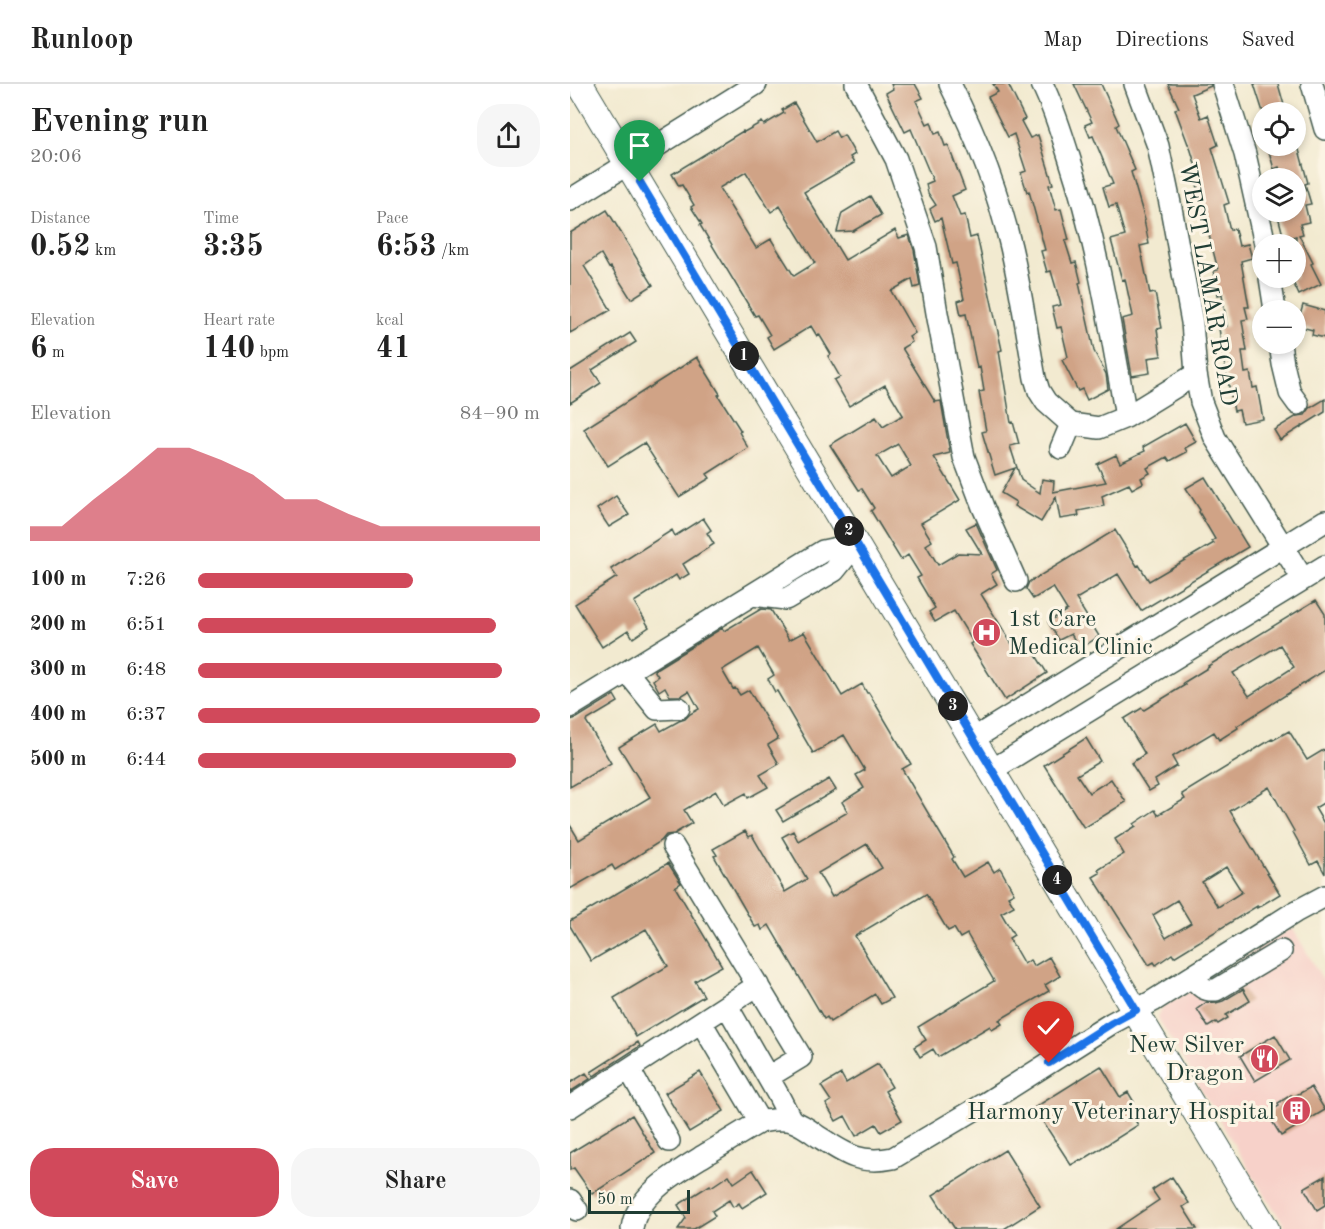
<!DOCTYPE html>
<html lang="en">
<head>
<meta charset="utf-8">
<style>
  body { margin:0; font-family:"Old Standard TT",serif; background:#f6f6f6; color:#222; height:100vh; display:flex; flex-direction:column; font-size:22px; white-space:nowrap }
  * { box-sizing:border-box; margin:0 }
  p { font-size:20px; color:#767676 }
  .icon { flex:none; width:33px; height:33px; fill:none; stroke:currentColor; stroke-width:2; stroke-linecap:round; stroke-linejoin:round }
  .map { position:relative; flex:1; overflow:hidden }
  .panel { display:flex; flex-direction:column; background:#fff; width:570px }
  .panel>* { flex:none }
  .buttons { position:absolute; left:682px; top:18px; display:grid; gap:12px }
  .buttons a { display:grid; place-items:center; width:54px; height:54px; border-radius:50%; background:#fff; box-shadow:0 3px 9px #0003; font-size:30px }
  .scale { position:absolute; left:18px; bottom:15px; width:102px; box-sizing:border-box; padding-left:6px; border:3px solid #1f3d34; border-top:0; font-size:16px; line-height:21px; white-space:nowrap; color:#1f3d34; -webkit-text-stroke:4px #fcf5e5; paint-order:stroke }
  .pin { position:absolute; display:grid; place-items:center; width:51px; height:51px; color:#fff; margin:-62px -26px; border-radius:50% 50% 50% 0; rotate:-45deg; box-shadow:0 0 6px #0007 }
  .pin .icon { rotate:45deg }
  .km { position:absolute; width:30px; height:30px; margin:-15px; border-radius:50%; background:#222; color:#fff; font-size:16px; line-height:30px; text-align:center }
  .round { display:grid; place-items:center; flex:none; width:63px; height:63px; border-radius:24px; background:#f6f6f6 }
  .headline { display:flex; align-items:center; justify-content:space-between; height:102px; padding:0 30px }
  h1 { font-size:33px; font-weight:800; line-height:45px }
  .metrics { display:grid; grid-template-columns:repeat(3,1fr); gap:9px; height:102px; padding:6px 30px }
  .metrics div { display:grid; align-content:center }
  .metrics b { font-size:30px; font-weight:800 }
  .metrics small { font-size:16px; font-weight:400 }
  .metrics p { font-size:16px }
  .chart { height:168px; padding:12px 30px }
  .chart p { display:flex; justify-content:space-between }
  .chart svg { width:100%; height:108px; margin-top:6px; fill:#d1495b; opacity:.7 }
  .primary-button { display:flex; gap:12px; margin-top:auto; padding:12px 30px }
  .primary-button a { flex:1; height:69px; border-radius:24px; background:#d1495b; color:#fff; font-size:24px; font-weight:800; line-height:69px; text-align:center }
  .primary-button a+a { background:#f6f6f6; color:#222 }
  ul { padding:0 30px; list-style:none; font-size:20px }
  li { display:grid; grid-template-columns:96px 72px 1fr; align-items:center; height:45px }
  li i { height:15px; border-radius:8px; background:#d1495b }
  header { display:flex; align-items:center; gap:36px; box-sizing:border-box; height:84px; padding:0 30px; background:#fff; border-bottom:2px solid #e0e0e0 }
  header strong { font-size:28px }
  nav { display:flex; gap:33px; margin-inline-start:auto; font-size:21px }
  main { display:flex; flex:1; min-height:0 }
  .map>svg:first-child { display:block }
  .built { fill:#f7d1c9 }
  .building { fill:#d0a386; fill-rule:evenodd }
  .lines { fill:none; stroke-linecap:round; stroke-linejoin:round }
  .minor-casing { stroke:#3f574b; stroke-width:24 }
  .major-casing { stroke:#3f574b; stroke-width:28 }
  .minor { stroke:#fff; stroke-width:21 }
  .major { stroke:#fff; stroke-width:26 }
  .route-casing { stroke:#fff; stroke-width:12 }
  .route { stroke:#1a73e8; stroke-width:8 }
  .labels { text-anchor:middle; stroke-width:6; stroke-linejoin:round; paint-order:stroke }
  .street-label { font-size:24px; fill:#1f3d34; stroke:#fcf5e5 }
  .poi-label { font-size:24px; fill:#1f3d34; stroke:#fcf5e5; text-anchor:end }
</style>
</head>
<body>
<header>
<strong>Runloop</strong>
<nav><a>Map</a><a>Directions</a><a>Saved</a></nav>
</header>
<main>
<section class="panel">
<div class="headline"><div><h1>Evening run</h1><p>20:06</p></div><a class="round"><svg class="icon" aria-label="share" viewBox="0 0 24 24"><path d="M12 15V3M7 8l5-5 5 5M5 13v7h14v-7"/></svg></a></div>
<div class="metrics">
<div><p>Distance</p><b>0.52<small> km</small></b></div>
<div><p>Time</p><b>3:35</b></div>
<div><p>Pace</p><b>6:53<small> /km</small></b></div>
</div>
<div class="metrics">
<div><p>Elevation</p><b>6<small> m</small></b></div>
<div><p>Heart rate</p><b>140<small> bpm</small></b></div>
<div><p>kcal</p><b>41</b></div>
</div>
<div class="chart"><p><span>Elevation</span>84–90 m</p>
<svg viewBox="0 0 160 44" preserveAspectRatio="none"><path d="M0 44V38L10 38L20 27L30 17L40 6L50 6L60 11L70 17L80 27L90 27L100 33L110 38L120 38L130 38L140 38L150 38L160 38V44z"/></svg>
</div>
<ul>
<li><b>100 m</b>7:26<i style="width:63%"></i></li>
<li><b>200 m</b>6:51<i style="width:87%"></i></li>
<li><b>300 m</b>6:48<i style="width:89%"></i></li>
<li><b>400 m</b>6:37<i style="width:100%"></i></li>
<li><b>500 m</b>6:44<i style="width:93%"></i></li>
</ul>
<div class="primary-button"><a>Save</a><a>Share</a></div>
</section>
<div class="map">
<svg width="755" height="1145" viewBox="0 0 755 1145">
  <rect width="100%" height="100%" fill="#fcf5e5"/>
  <filter id="ink" filterUnits="userSpaceOnUse"><feTurbulence type="fractalNoise" baseFrequency=".0167" numOctaves="2"/><feDisplacementMap in="SourceGraphic" scale="12" xChannelSelector="R" yChannelSelector="G"/><feConvolveMatrix kernelMatrix="1 2 1 2 8 2 1 2 1" color-interpolation-filters="sRGB"/></filter>
  <filter id="wash" filterUnits="userSpaceOnUse"><feTurbulence type="fractalNoise" baseFrequency=".008" numOctaves="4" result="noise"/><feDisplacementMap in="SourceGraphic" scale="24" xChannelSelector="R" yChannelSelector="G"/><feGaussianBlur stdDeviation="1.35" result="paint"/><feColorMatrix in="noise" values="0 0 0 0 0 0 0 0 0 0 0 0 0 0 0 0 0 1.4 0 .05"/><feComposite in="paint" operator="in"/></filter>
  <g filter="url(#wash)">
    <rect width="100%" height="100%" fill="#f2ead0"/>
    <path class="built" d="M720 845H723L755 899V1145H717L692 1107 588 934 589 929 592 923Z"/>
    <g id="blocks">
      <path class="building" d="M321 0H345L353 14 346 17 357 40 361 38 365 50 370 48 375 62 378 61 395 106 382 112 390 132 395 131 400 154 407 152 432 266 429 267 441 339 443 338 449 360 440 362 451 396 470 409 472 395 484 397 483 408 536 398 527 380 546 371 550 379 575 367 573 363 615 339 626 358 615 364 617 368 600 377 597 373 577 384 580 389 571 394 573 399 562 405 559 400 532 412 534 422 508 427 509 432 490 435 486 413 471 438 444 422 446 418 431 409 445 384 425 391 412 348 416 347 409 308 414 307 410 283 407 284 396 230 391 231 388 217 394 215 386 179 382 180 371 134 365 137 360 125 366 121 358 109 356 100 363 97 341 45 335 48 316 9 323 5Z
        M423 0H438L455 35 451 37 460 54 468 51 483 100 479 101 486 126 491 125 499 156 495 157 502 179 506 178 511 198 509 199 524 267 536 290 538 305 517 316 512 305 508 307 492 276 498 273 491 243 487 244 482 223 491 221 481 187 477 188 471 167 475 166 459 107 457 108 451 89 456 87 444 50 438 53 418 13 428 8Z
        M504 0H531L549 40 546 42 565 86 561 88 575 136H574L579 160 570 162 580 210 585 209 592 244 587 245 591 272 578 274 580 289 562 292 552 235 563 232 555 195 552 196 541 156 555 152 546 121 539 123 533 103 543 100 523 52 520 53 515 41 522 38Z
        M598 0H641V2L622 10 631 34 638 31 648 61 642 64 659 119 654 121 660 146 665 145 669 162 678 160 682 174 671 177 679 223H675L678 235 672 236 677 267H672L675 289 680 288 683 304 687 303 693 335 672 339 669 326 664 327 655 283 649 244 657 242 652 210 648 211 644 187 648 186 635 135H637L626 97 630 96 619 60H618L605 25 609 24Z
        M684 0H708L716 28H693Z
        M224 19 247 58 265 47 269 54 274 51 285 70 280 73 284 79 234 108 275 176 325 146 329 154 339 151 344 166 350 202 344 204 342 195 321 207 345 249 339 253 342 258 332 264 365 318 371 317 380 369 364 373 390 416 351 439 362 457 356 461 368 481 388 469 412 470 396 444 406 439 427 486 421 490 427 500 411 510 445 565 457 557 477 589 435 616 400 560 403 558 384 527 365 538 359 528 365 524 347 494 351 492 338 471 331 476 301 427 304 424 292 405 289 406 260 361 306 333 313 343 333 331 315 301 279 322 264 296 270 293 258 272 261 270 249 250 247 252 241 242 204 265 197 253 200 251 188 231 185 232 130 141 132 140 121 123 124 121 112 101 109 102 102 90 173 47 174 48 192 38 194 41 214 29 212 26ZM176 88 201 128 210 122 245 179 224 192 201 155 186 164 149 104ZM328 360 341 382 321 394 307 372Z
        M707 62H728L738 99 735 100 741 120 735 121 739 138 730 140 733 150 729 151 743 179 741 180 751 200 729 211 721 194H726V152L714 155 707 128H726V94H712L709 83 704 85 698 64Z
        M300 112 311 131 283 147 267 148 272 129Z
        M37 126 83 201 61 215 41 183 39 184 31 170 14 182 41 226 0 249V149Z
        M733 221 755 227V254L742 251 743 246 727 242Z
        M60 249 66 258 22 286 31 299 0 319V287Z
        M127 273 150 310 148 311 171 347 169 348 178 364 137 390 140 394 109 413 74 359 38 382 14 345Z
        M755 315V328L710 356 704 346 727 332 735 331 740 324Z
        M635 393 678 463 571 527 548 490 506 515 529 552 510 565 501 550 489 556 478 538 497 526 483 503 463 515 456 505 459 498 463 495V496L545 446 567 482 569 481 579 497 644 459 642 457 645 455 629 428 630 426 616 404Z
        M46 412 59 431 39 443 27 425Z
        M133 434 141 446 137 449 144 460 113 480 119 490 109 496 106 491 64 518 79 543 63 554 58 546 32 563 5 520 47 493 41 485 102 446 105 452Z
        M746 516 755 530V586L667 642 668 644 649 656 644 648 602 673 607 682 585 696 588 702 579 707 561 679 575 670 554 635 572 624 574 626 615 601 613 599 639 583 638 582ZM710 561 724 583 679 612 663 589Z
        M191 525 201 526 219 556 234 548 272 612 292 600 297 609H299L341 680 332 685 384 773 382 775 393 793 418 778 424 788 430 784 444 809 438 812 444 822 431 829 444 851 439 854 454 880 460 876 464 882 479 873 490 892 475 901 479 907 429 936 432 940 422 946 420 942 368 973 363 965 350 973 344 963 356 956 348 943 424 897 397 850 390 854 384 844 378 847 356 810 285 852 322 914 311 920 305 910 260 938 257 933 254 935 199 841 192 846 190 841 185 843 144 772 147 771 143 765 175 747 179 753 182 751 215 808 237 795 212 753 223 747 228 757 278 728 272 718 294 704 286 691 295 686 274 651 253 663V664L243 669 207 607 205 608 198 595 204 591 188 564 152 586 163 605 165 604 170 611 179 606 208 655 198 661 209 680 190 691 198 703 178 714 176 709 154 721 146 707 114 726 122 739 104 750 96 751 91 757 45 786 42 781 0 805V741L9 756 80 713 49 663 87 640 91 647 109 637 115 635 120 630 129 625 119 607 111 612H100L95 603 89 607 83 596 88 592 84 586 152 544 154 547ZM297 760 312 784 262 813 248 789Z
        M44 611 48 618 16 637 41 679 0 703V636L7 634Z
        M719 647 737 676 755 665V718L745 724 755 741V790L748 777 741 781 723 748 724 747 699 703 660 727 710 810 687 824V822L604 873 602 870 586 881 584 878 579 881 523 793 530 789 528 786 554 770 545 755 566 742 564 740 585 726 588 731 615 715 612 710 702 655 703 656ZM656 783 672 808 648 823 632 798ZM607 816 621 839 596 854 583 831Z
        M516 654 530 677 507 691 519 709 541 695 556 718 514 744 474 681Z
        M259 695 266 706 213 737 206 726Z
        M98 779 111 799 105 803 152 882 125 897 134 912 66 953 44 914 98 882 76 845 21 877 0 842V837Z
        M673 905 680 917 656 931 658 934 648 940 646 938 638 943 627 925 637 918 646 919 653 917Z
        M705 951 720 976 685 997 670 972Z
        M68 958 70 962 24 992 21 988Z
        M308 980 322 1003 315 1007 332 1036 311 1048 306 1040 286 1052 275 1032 266 1037 256 1020 261 1017 251 1002 271 990 276 999Z
        M531 982 550 1013 558 1008 564 1018 558 1022 567 1035 565 1036 568 1041 511 1077 510 1076 501 1081 464 1024Z
        M130 988 154 1027 119 1048 95 1009Z
        M16 989 20 995 0 1008V999Z
        M741 1003 755 1026 711 1052 697 1029 709 1022 708 1019 721 1011 723 1013Z
        M62 1031 85 1069 22 1110 4 1084 0 1086V1069Z
        M435 1066 470 1122 434 1145H385L363 1111Z
        M183 1086 197 1108 172 1124 169 1119 163 1123 159 1116 142 1127 145 1132 124 1145H108L116 1134 108 1121 140 1101 141 1103 159 1091 164 1099Z
        M755 1092V1121L747 1126 734 1104Z
        M602 1093 619 1119 613 1123 627 1145H546L589 1116 582 1106Z"/>
    </g>
  </g>
  <g filter="url(#ink)">
    <use href="#blocks" fill-opacity="0" stroke="#3f574b" stroke-width="1.5"/>
    <g class="lines">
      <defs>
        <path id="minor" d="M286 0 326 75 356 163 367 229 394 373 413 423 446 497
          M380 0C406 52 428 106 441 163 451 206 457 250 465 294L469 307 476 318 501 340 529 344 556 333 626 290
          M472 0C484 24 491 48 499 73 527 158 541 246 556 333
          M565 0 588 62 601 124 622 238 626 290 631 318 645 354 733 495
          M653 0 675 70 695 160
          M742 0 755 45
          M0 116 186 0
          M700 194 705 226
          M710 260 713 280 720 309 728 320
          M491 364 501 340
          M182 511 216 515 264 487 286 460
          M57 588 87 625 109 624
          M0 623 253 467 286 460
          M403 655 755 437
          M422 686 755 482
          M103 762 231 973 198 993
          M622 893C630 902 633 907 646 906L711 867
          M157 922 207 1009 221 1036
          M131 938 190 1038
          M59 985 99 1057
          M0 1023 188 901
          M0 1116 7 1126
          M62 1145C66 1110 111 1086 138 1069 155 1059 172 1048 190 1038 200 1036 211 1034 222 1037 231 1040 238 1045 246 1051 274 1069 288 1081 323 1074L416 1019 542 939 583 917 725 828 755 812"/>
        <path id="major" d="M10 0 696 1145"/>
      </defs>
      <use href="#minor" class="minor-casing"/>
      <use href="#major" class="major-casing"/>
      <use href="#minor" class="minor"/>
      <use href="#major" class="major"/>
    </g>
  </g>
  <g class="lines" filter="url(#ink)">
    <defs>
      <path id="route" d="M70 98 566 926 542 939 479 979"/>
    </defs>
    <use href="#route" class="route-casing"/>
    <use href="#route" class="route"/>
  </g>
  <defs>
    <symbol id="hospital-disc" viewBox="-11 -11 22 22"><circle r="9.5" fill="#d1495b" stroke="#fcf5e5"/><path d="M-5-5h3v3.5h4V-5h3V5h-3V1.5h-4V5h-3Z" fill="#fff"/></symbol>
    <symbol id="restaurant-disc" viewBox="-11 -11 22 22"><circle r="9.5" fill="#d1495b" stroke="#fcf5e5"/><path d="M-5-6h1v4h1v-4h1v4h1v-4h1v5L-1.5 .5V6h-2V.5L-5-1ZM5-6V6H3V1.5H1.5Q1.5-4 5-6Z" fill="#fff"/></symbol>
    <symbol id="building-disc" viewBox="-11 -11 22 22"><circle r="9.5" fill="#d1495b" stroke="#fcf5e5"/><path d="M-4-6H4V6H1V3H-1V6H-4ZM-2.5-4.3h1.7v1.8h-1.7ZM.8-4.3h1.7v1.8H.8ZM-2.5-1h1.7V.8h-1.7ZM.8-1h1.7V.8H.8Z" fill="#fff"/></symbol>
  </defs>
  <g fill-rule="evenodd">
    <use href="#hospital-disc" x="400" y="532" width="33" height="33"/>
    <use href="#restaurant-disc" x="678" y="958" width="33" height="33"/>
    <use href="#building-disc" x="710" y="1010" width="33" height="33"/>
  </g>
  <g class="labels">
    <g class="street-label">
      <text transform="translate(639 200) rotate(80)" y="8">WEST LAMAR ROAD</text>
    </g>
    <g class="poi-label">
      <text x="438" y="542" text-anchor="start">1st Care<tspan x="438" dy="28">Medical Clinic</tspan></text>
      <text x="674" y="968">New Silver<tspan x="674" dy="28">Dragon</tspan></text>
      <text x="705" y="1035">Harmony Veterinary Hospital</text>
    </g>
  </g>
</svg>
<div class="buttons">
<a><svg class="icon" aria-label="locate" viewBox="0 0 24 24"><circle cx="12" cy="12" r="6"/><path d="M12 2v4M12 18v4M2 12h4M18 12h4"/></svg></a>
<a><svg class="icon" aria-label="layers" viewBox="0 0 24 24"><path d="M12 4l9 5-9 5-9-5zM3 14l9 5 9-5"/></svg></a>
<a>+</a>
<a>−</a>
</div>
<div class="scale">50 m</div>
<div class="pin" style="left:70px;top:98px;background:#1e9e55"><svg class="icon" aria-label="arrive" viewBox="0 0 24 24"><path d="M6 21V4h12l-3 4 3 4H6"/></svg></div>
<div class="pin" style="left:479px;top:979px;background:#d93025"><svg class="icon" aria-label="check" viewBox="0 0 24 24"><path d="M5 12l5 5 9-10"/></svg></div>
<b class="km" style="left:174px;top:272px">1</b>
<b class="km" style="left:279px;top:447px">2</b>
<b class="km" style="left:383px;top:622px">3</b>
<b class="km" style="left:487px;top:796px">4</b>
</div>
</main>
</body>
</html>
